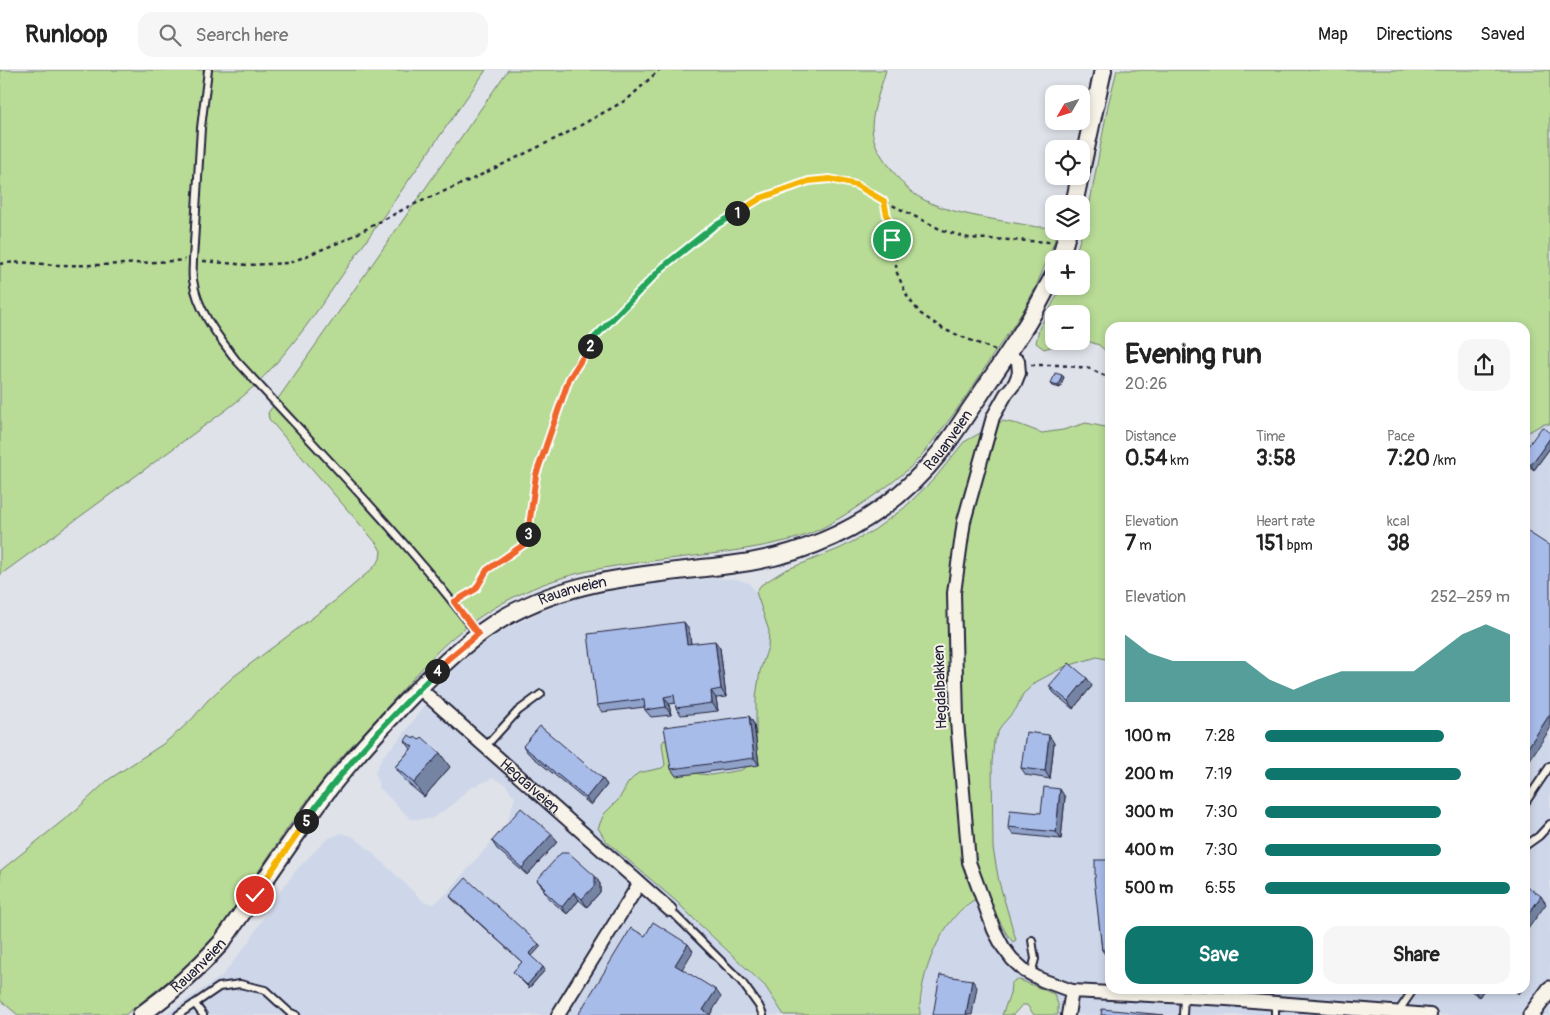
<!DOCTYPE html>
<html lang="en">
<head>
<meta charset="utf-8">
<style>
  body { margin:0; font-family:Pangolin,sans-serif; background:#f6f6f6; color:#222; height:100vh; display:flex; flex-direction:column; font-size:19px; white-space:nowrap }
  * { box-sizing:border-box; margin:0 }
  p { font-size:16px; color:#767676 }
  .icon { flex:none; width:28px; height:28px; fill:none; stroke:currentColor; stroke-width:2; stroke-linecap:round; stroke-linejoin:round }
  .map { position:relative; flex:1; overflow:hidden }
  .details { position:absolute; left:1105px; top:252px; width:425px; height:672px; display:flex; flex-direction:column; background:#fff; border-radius:15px; box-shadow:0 2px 8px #0003 }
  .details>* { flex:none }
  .needle { width:32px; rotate:231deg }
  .controls { position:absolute; left:1045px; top:15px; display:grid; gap:10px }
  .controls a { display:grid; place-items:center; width:45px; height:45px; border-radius:10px; background:#fff; box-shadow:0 2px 8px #0003; font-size:25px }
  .pin { position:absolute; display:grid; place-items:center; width:42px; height:42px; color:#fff; margin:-21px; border:2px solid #fff; border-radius:50%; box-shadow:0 1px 5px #0007 }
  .km { position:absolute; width:25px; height:25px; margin:-12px; border-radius:50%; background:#222; color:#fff; font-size:14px; line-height:25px; text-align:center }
  .round { display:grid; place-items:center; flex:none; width:52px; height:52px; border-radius:15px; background:#f6f6f6 }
  .headline { display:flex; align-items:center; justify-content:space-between; height:85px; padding:0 20px }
  h1 { font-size:28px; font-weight:700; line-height:38px }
  .stats { display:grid; grid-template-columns:repeat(3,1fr); gap:8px; height:85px; padding:5px 20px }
  .stats div { display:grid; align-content:center }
  .stats b { font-size:21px; font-weight:700 }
  .stats small { font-size:14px; font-weight:400 }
  .stats p { font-size:14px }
  .chart { height:140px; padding:10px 20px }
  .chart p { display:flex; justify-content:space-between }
  .chart svg { width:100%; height:90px; margin-top:5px; fill:#0f766e; opacity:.7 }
  .cta { display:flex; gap:10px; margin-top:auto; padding:10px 20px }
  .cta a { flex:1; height:58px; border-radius:15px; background:#0f766e; color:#fff; font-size:20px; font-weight:700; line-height:58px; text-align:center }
  .cta a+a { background:#f6f6f6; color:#222 }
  ul { padding:0 20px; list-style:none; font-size:16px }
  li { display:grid; grid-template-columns:80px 60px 1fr; align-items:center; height:38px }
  li i { height:12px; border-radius:6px; background:#0f766e }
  header { display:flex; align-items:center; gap:30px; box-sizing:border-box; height:70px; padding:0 25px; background:#fff; border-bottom:1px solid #e0e0e0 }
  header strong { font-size:24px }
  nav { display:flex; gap:28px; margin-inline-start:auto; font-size:18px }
  .search { width:350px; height:45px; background:#f6f6f6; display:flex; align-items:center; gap:12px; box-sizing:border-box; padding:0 18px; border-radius:15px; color:#767676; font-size:19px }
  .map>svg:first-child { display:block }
  .built { fill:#ced7e9 }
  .green { fill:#b8db96; stroke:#6d7e68 }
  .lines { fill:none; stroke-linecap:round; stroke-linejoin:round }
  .service-casing { stroke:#22223b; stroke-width:10 }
  .minor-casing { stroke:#22223b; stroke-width:16 }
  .tertiary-casing { stroke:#22223b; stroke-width:19 }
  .secondary-casing { stroke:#22223b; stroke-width:20 }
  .path { stroke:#22223b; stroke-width:2.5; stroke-dasharray:4 4; stroke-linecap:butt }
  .service { stroke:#f7f3e8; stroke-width:6 }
  .minor { stroke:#f7f3e8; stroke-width:12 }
  .tertiary { stroke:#f7f3e8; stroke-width:15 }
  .secondary { stroke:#f7f3e8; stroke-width:16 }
  .wall { fill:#90a2c9; stroke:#22223b }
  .shaded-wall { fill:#7684a4; stroke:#22223b }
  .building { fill:#a8bcea; stroke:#22223b }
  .split-1-casing { stroke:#fff; stroke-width:10 }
  .split-2-casing { stroke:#fff; stroke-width:10 }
  .split-3-casing { stroke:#fff; stroke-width:10 }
  .split-4-casing { stroke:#fff; stroke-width:10 }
  .split-5-casing { stroke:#fff; stroke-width:10 }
  .split-6-casing { stroke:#fff; stroke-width:10 }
  .split-1 { stroke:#f5b400; stroke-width:6 }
  .split-2 { stroke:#22a559; stroke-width:6 }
  .split-3 { stroke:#f0652b; stroke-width:6 }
  .split-4 { stroke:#f0652b; stroke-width:6 }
  .split-5 { stroke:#22a559; stroke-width:6 }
  .split-6 { stroke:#f5b400; stroke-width:6 }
  .labels { text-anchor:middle; stroke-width:4; stroke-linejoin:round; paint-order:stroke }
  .street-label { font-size:15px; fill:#22223b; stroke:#f7f3e8 }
</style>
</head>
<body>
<header>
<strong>Runloop</strong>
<div class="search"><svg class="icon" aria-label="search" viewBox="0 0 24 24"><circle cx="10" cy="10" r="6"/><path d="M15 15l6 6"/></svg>Search here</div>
<nav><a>Map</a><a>Directions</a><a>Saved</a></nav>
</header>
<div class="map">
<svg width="1550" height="945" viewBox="0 0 1550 945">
  <rect width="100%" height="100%" fill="#dfe2e9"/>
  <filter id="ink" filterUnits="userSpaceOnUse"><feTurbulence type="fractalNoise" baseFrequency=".02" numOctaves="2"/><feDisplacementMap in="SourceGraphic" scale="10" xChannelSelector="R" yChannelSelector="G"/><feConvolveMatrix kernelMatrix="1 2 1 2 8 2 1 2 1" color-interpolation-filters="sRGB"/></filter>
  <g filter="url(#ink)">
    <path class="built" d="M1543 354H1550V945H1058V934L1054 924 1033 915 1011 914 1010 924 1002 945H920L924 907 932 881 950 853 970 832 978 828 991 835 1006 863H1015L1008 846 999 812 993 778 992 693 994 671 1001 656 1016 639 1023 624 1036 612 1064 597 1097 587 1110 590V920H1525V364Z
      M716 508 737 509 749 513 756 522 769 561 768 577 760 601 754 687 748 696 741 700 711 705 699 704 662 674 666 695 663 698 638 703 628 713 619 729 604 744 606 771 677 832 697 852 765 917 784 945H164L222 906 250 870 278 824 298 798 327 769 342 763 354 767 373 783 424 832 434 834 446 824 506 755 515 728 505 714 493 708 470 718 451 736 431 749H411L397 736 379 717 375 702 383 686 402 666 441 612 459 593 479 577 504 560 536 544 568 531 597 524 646 515Z"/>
    <path class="green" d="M0 0H486C443 61 400 123 357 184 318 239 281 299 226 340L0 505Z
      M508 0H886C881 18 873 37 872 56 872 72 880 85 890 97 898 108 907 120 919 127 948 145 1003 150 1037 157 1047 156 1055 159 1055 170 1047 189 1040 210 1030 228 1020 248 1006 266 993 285 976 312 959 338 939 363 929 376 918 391 905 402 889 416 872 427 854 439 834 452 813 465 790 470 727 486 662 487 598 499 538 510 482 538 438 581L336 693 300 740 214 867 186 897 125 945H18L0 930V801L76 740 108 710 163 674 179 661 193 648 207 631 233 607 336 530 373 498 380 489 381 481 377 474 269 349 268 343Z
      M1117 0H1550V354H1543L1525 364V258H1110V285L1099 275 1081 269V244H1054V271H1070L1044 279 1036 273 1039 259 1062 216H1081V189H1074L1088 143 1108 35Z
      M1002 351 1018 354 1042 363 1063 360 1086 353 1110 358V590L1097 587 1064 597 1036 612 1023 624 1016 639 1001 656 994 671 992 693 993 778 999 812 1016 870 1013 872 1006 863 991 835 978 828C942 845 918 907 920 945H784L765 916 697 852 677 832 606 771 598 758 604 744 619 729 628 713 638 703 662 698 665 695 662 674 664 670 668 671 694 700 699 704 711 705 741 700 748 696 754 687 756 671V627L760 601 768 577 769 561 756 522 761 515 785 500 804 493 841 478 874 460 904 438 935 408 964 372Z
      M1015 910H1020L1054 924 1058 934V945H1034L1027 935H1022L1013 945H1002L1010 924 1011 914Z"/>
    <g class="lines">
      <defs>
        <path id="service" d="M208 0 201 58 193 190C193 196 192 203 193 210 197 240 218 266 236 290 318 380 405 467 478 565
          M485 677 518 641 541 624
          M1525 733 1550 696
          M1525 776 1539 766 1550 754
          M670 840 741 911 759 936 763 945
          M1031 904 1035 889 1032 870
          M1227 929 1231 920
          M1275 933V945
          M195 934 203 945
          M1398 942 1413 920
          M178 945 219 917 240 914 265 920 289 942 296 945
          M1183 945 1184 927"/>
        <g id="minor">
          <path d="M1007 284 1018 291 1019 303 1015 313 1006 324 993 347 964 451 954 523 957 651 969 792 994 860 1003 877 1012 889 1025 901 1042 910 1072 921"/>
          <path id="s1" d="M419 618 670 840"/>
          <path d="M558 945 639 814"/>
          <path d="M1068 945 1072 921 1227 929 1430 945"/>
        </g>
        <path id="tertiary" d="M1531 945 1550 919"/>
        <g id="secondary">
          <path d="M1081 101 1103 0"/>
          <path d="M1074 134 1080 106"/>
          <path d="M1060 189 1068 161"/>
          <path id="s2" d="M141 945C170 924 197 900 221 873 244 841 266 808 289 775 302 757 314 738 328 720 356 684 387 651 418 619 445 592 472 566 505 547 575 507 650 505 729 495 814 485 887 449 941 381 955 363 967 343 980 325 996 301 1012 278 1027 254 1037 238 1045 221 1054 205"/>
        </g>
      </defs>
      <use href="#service" class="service-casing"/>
      <use href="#minor" class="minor-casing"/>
      <use href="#tertiary" class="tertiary-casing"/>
      <use href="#secondary" class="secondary-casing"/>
      <path class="path" d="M884 131 893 170 897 203 908 228 921 244 945 260 995 280
        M203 191 248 195 289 193 345 170 408 137 477 107 565 64 628 29 659 0
        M0 194C21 190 41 195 61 195 103 196 144 193 185 190
        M1031 295H1059L1088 298 1110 308
        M462 528 476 519 487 500 526 473 536 405 569 309 594 268 663 197 713 157 761 128 809 111 830 109 856 115 884 131 942 160 968 168 1051 172"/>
      <use href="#service" class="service"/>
      <use href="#minor" class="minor"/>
      <use href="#tertiary" class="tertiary"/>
      <use href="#secondary" class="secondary"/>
    </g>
    <path class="wall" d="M1062 305 1064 307 1060 318 1053 316 1051 314Z
      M1550 363V378L1534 400 1525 393V380Z
      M689 559 691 574 720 578 726 627 716 628 718 641 681 645 676 638V633L669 634 671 645 651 647 645 640V637L602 642 597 635Z
      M1049 616H1092L1073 639 1054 623Z
      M749 646 754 654 759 695 676 706 671 699Z
      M414 669 450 697 424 727 405 711 395 697 411 679 405 671Z
      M1054 673 1050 709 1026 705 1021 698Z
      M523 676 602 708 607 715 591 735 528 683Z
      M1065 727 1061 769 1013 764 1008 757 1041 743Z
      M492 771 557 772 527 805 497 779Z
      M1110 790V890H1109L1102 880 1095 808Z
      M595 806 600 814V822L587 837 579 830 567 844 548 828 543 820 544 819 537 810Z
      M450 826 541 876 531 886 545 900 529 918 513 902 522 892 452 829Z
      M1470 920H1484L1479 927Z"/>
    <path class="shaded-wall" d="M1062 305 1064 307 1060 318 1058 316Z
      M1550 368V378L1534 400 1531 395Z
      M684 552 689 559 692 581 687 574Z
      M715 571 720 578 726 627 721 619Z
      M1087 608 1092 616 1073 639 1068 631Z
      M711 621 716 628 718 641 712 633Z
      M664 627 669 634 671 645 666 637Z
      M1550 644V659L1525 697V682Z
      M749 646 754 654 759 695 754 688Z
      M1049 665 1054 673 1050 709 1045 701Z
      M440 683 450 697 424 727 414 713Z
      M602 708 607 715 591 735 586 728Z
      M1060 719 1065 727 1061 769 1056 762Z
      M552 764 557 772 527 805 522 798Z
      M595 806 600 814V822L587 837 582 829Z
      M574 822 579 830 567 844 562 837Z
      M1541 826 1546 834 1525 863V849Z
      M539 874 541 876 531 887 529 884Z
      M688 874 693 881 680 903 675 895Z
      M543 897 545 900 529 918 527 915Z
      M972 910 977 917 972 945H966Z
      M716 920 721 927 710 945 703 940Z
      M1474 920H1484L1479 927Z
      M1518 920H1521L1518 924 1516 922Z"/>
    <path class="building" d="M1055 303 1062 305 1058 316 1051 314Z
      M1542 357 1550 363V368L1531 395 1525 390V380Z
      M1525 460 1550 476V644L1525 682Z
      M684 552 687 574 715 571 721 619 711 621 712 633 676 638 674 625 664 627 666 637 645 640 644 629 597 635 588 564Z
      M1069 593 1087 608 1068 631 1049 616Z
      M749 646 754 688 671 699 664 657Z
      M540 656 602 708 586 728 523 676Z
      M1026 662 1049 665 1045 701 1021 698Z
      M409 665 414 669 415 667 419 670 422 667 440 683 414 713 395 697 413 677 405 671Z
      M1044 717 1060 719 1056 762 1008 757 1010 740 1041 743Z
      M521 738 552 764 522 798 492 771Z
      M561 783H569L595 806V815L582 829 574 822 562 837 543 820 545 818 537 810Z
      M1095 790H1110V879L1102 880 1094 808H1095Z
      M466 808 539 874 529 884 543 897 527 915 513 902 522 892 450 826Z
      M1525 815 1541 826 1525 849Z
      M653 852 688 874 675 895 716 920 703 940 711 945H578L631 858 645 866Z
      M940 905 972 910 966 945H933Z
      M1102 939 1164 945H1101Z"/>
  </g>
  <g class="lines" filter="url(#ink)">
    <defs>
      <path id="split-1" d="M737 143 761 128 809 111 830 109 856 115 884 131 892 170"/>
      <path id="split-2" d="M590 276 594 268 663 197 713 157 737 143"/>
      <path id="split-3" d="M528 464 536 405 569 309 590 276"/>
      <path id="split-4" d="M437 601 448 589 478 564 454 532 476 519 487 500 526 473 528 464"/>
      <path id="split-5" d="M306 751C344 696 390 648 437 601"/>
      <path id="split-6" d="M255 825 306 751"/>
    </defs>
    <use href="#split-1" class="split-1-casing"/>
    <use href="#split-2" class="split-2-casing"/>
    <use href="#split-3" class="split-3-casing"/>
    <use href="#split-4" class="split-4-casing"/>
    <use href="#split-5" class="split-5-casing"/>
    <use href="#split-6" class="split-6-casing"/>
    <use href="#split-1" class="split-1"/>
    <use href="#split-2" class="split-2"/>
    <use href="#split-3" class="split-3"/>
    <use href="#split-4" class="split-4"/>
    <use href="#split-5" class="split-5"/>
    <use href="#split-6" class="split-6"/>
  </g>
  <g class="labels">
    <g class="street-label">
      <text dy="5" stroke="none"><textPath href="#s2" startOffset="1035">Rauanveien</textPath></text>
      <text dy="5" stroke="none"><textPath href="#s2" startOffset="616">Rauanveien</textPath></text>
      <text transform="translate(940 617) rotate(-92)" y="5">Hegdalbakken</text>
      <text dy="5" stroke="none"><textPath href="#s1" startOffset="148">Hegdalveien</textPath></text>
      <text dy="5" stroke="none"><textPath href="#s2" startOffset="76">Rauanveien</textPath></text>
    </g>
  </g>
</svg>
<div class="controls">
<a><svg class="needle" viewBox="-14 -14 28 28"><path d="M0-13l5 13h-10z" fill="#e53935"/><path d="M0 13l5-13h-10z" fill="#767676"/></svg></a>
<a><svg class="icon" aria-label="locate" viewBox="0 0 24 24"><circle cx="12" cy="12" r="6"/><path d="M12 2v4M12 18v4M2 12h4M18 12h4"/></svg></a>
<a><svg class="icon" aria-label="layers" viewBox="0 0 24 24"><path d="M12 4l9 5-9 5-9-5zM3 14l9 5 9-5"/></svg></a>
<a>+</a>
<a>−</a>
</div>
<div class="pin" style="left:892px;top:170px;background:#1e9e55"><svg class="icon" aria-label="arrive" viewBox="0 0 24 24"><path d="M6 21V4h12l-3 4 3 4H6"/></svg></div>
<div class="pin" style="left:255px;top:825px;background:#d93025"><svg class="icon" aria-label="check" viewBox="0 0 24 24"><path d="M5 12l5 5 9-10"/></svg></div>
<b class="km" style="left:737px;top:143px">1</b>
<b class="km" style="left:590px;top:276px">2</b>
<b class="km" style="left:528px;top:464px">3</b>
<b class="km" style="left:437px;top:601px">4</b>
<b class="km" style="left:306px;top:751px">5</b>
<section class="details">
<div class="headline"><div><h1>Evening run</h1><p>20:26</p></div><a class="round"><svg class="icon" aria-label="share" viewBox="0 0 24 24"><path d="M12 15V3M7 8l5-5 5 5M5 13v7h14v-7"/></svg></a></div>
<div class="stats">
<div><p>Distance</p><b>0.54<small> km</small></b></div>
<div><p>Time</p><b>3:58</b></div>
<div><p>Pace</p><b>7:20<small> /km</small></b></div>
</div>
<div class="stats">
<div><p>Elevation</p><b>7<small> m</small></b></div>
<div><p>Heart rate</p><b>151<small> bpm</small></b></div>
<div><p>kcal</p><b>38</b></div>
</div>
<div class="chart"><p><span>Elevation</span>252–259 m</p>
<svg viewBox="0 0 160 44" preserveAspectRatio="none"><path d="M0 44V11L10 20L20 24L30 24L40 24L50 24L60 33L70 38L80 33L90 29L100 29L110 29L120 29L130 20L140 11L150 6L160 11V44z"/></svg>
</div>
<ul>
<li><b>100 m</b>7:28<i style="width:73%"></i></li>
<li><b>200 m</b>7:19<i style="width:80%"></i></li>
<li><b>300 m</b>7:30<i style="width:72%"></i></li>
<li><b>400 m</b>7:30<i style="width:72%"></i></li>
<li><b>500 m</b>6:55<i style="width:100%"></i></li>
</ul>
<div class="cta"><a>Save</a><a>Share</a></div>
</section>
</div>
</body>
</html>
